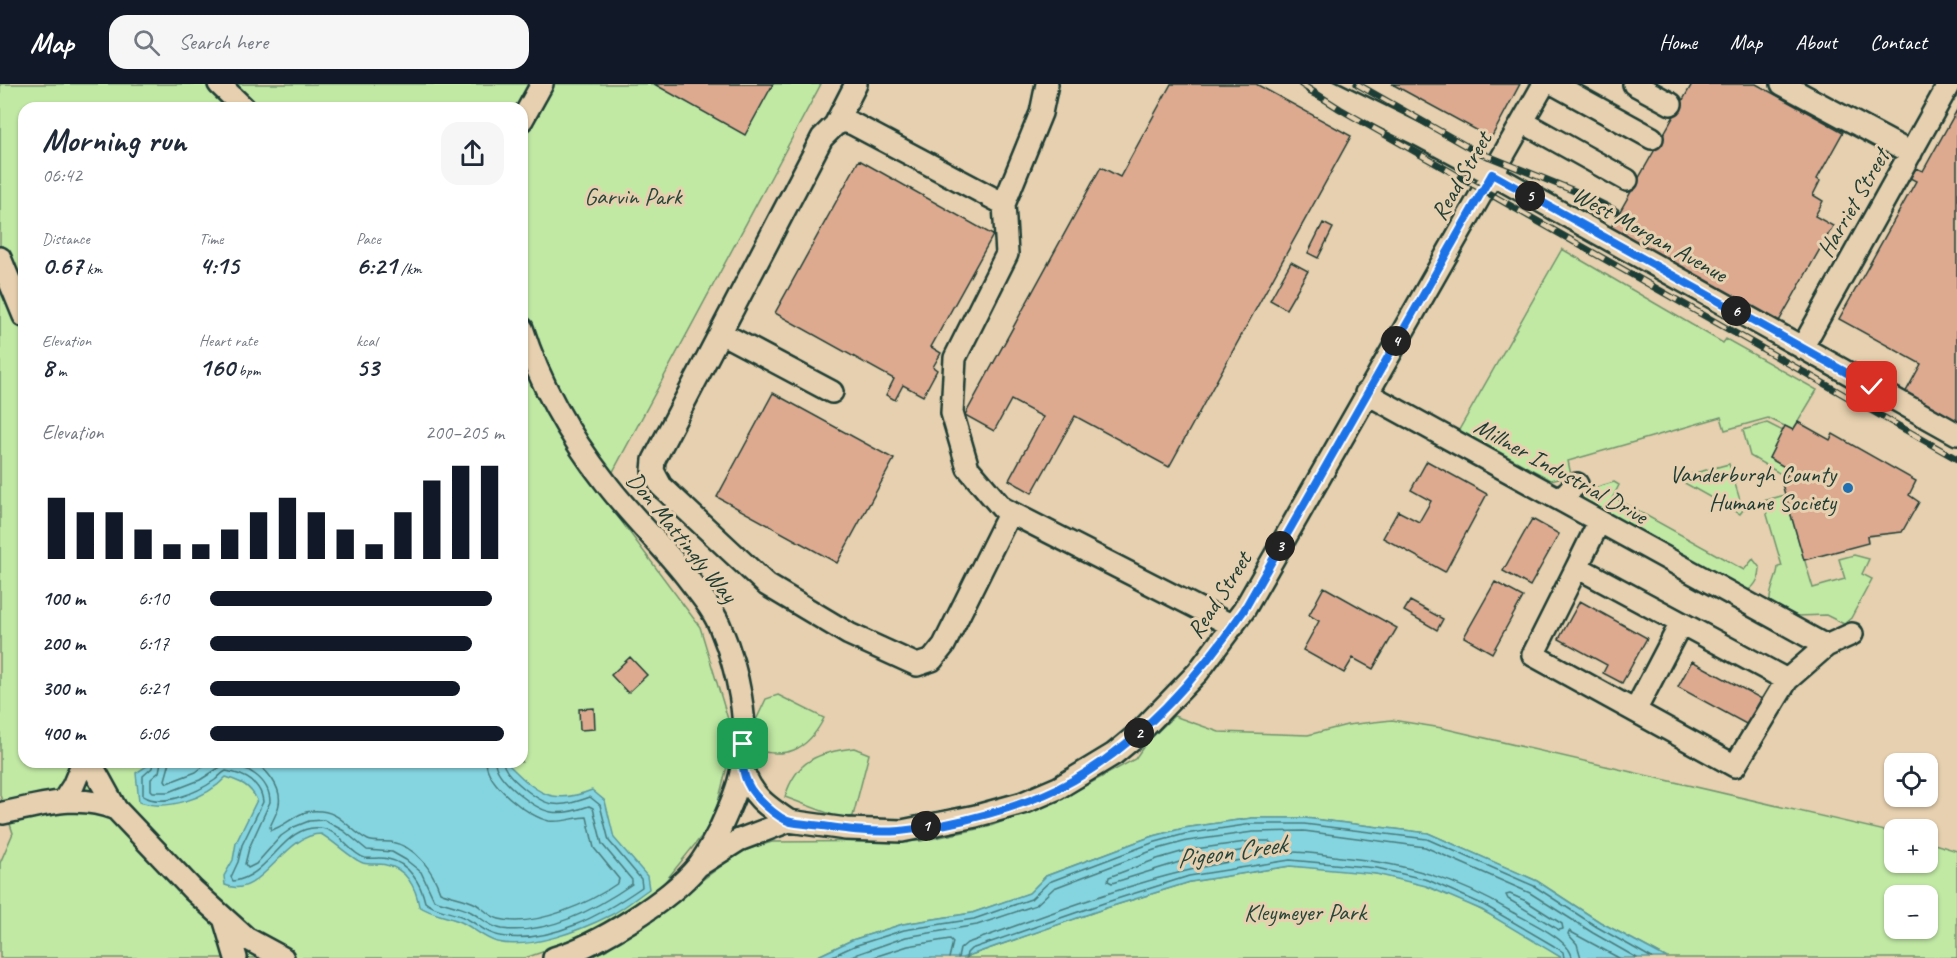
<!DOCTYPE html>
<html lang="en">
<head>
<meta charset="utf-8">
<style>
  body { margin:0; font-family:Caveat,sans-serif; background:#f6f6f7; color:#1f2937; height:100vh; display:flex; flex-direction:column; font-size:22px; white-space:nowrap }
  * { box-sizing:border-box; margin:0 }
  p { font-size:20px; color:#747a83 }
  .icon { flex:none; width:33px; height:33px; fill:none; stroke:currentColor; stroke-width:2; stroke-linecap:round; stroke-linejoin:round }
  .map { position:relative; flex:1; overflow:hidden }
  .side { position:absolute; left:18px; top:18px; width:510px; height:666px; display:flex; flex-direction:column; background:#fff; border-radius:18px; box-shadow:0 2px 4px #0004 }
  .side>* { flex:none }
  .tools { position:absolute; left:1884px; top:669px; display:grid; gap:12px }
  .tools a { display:grid; place-items:center; width:54px; height:54px; border-radius:12px; background:#fff; box-shadow:0 2px 4px #0004; font-size:30px }
  .pin { position:absolute; display:grid; place-items:center; width:51px; height:51px; color:#fff; margin:-26px; border-radius:12px; box-shadow:0 3px 9px #0006 }
  .km { position:absolute; width:30px; height:30px; margin:-15px; border-radius:50%; background:#222; color:#fff; font-size:16px; line-height:30px; text-align:center }
  .round { display:grid; place-items:center; flex:none; width:63px; height:63px; border-radius:18px; background:#f6f6f7 }
  .headline { display:flex; align-items:center; justify-content:space-between; height:102px; padding:0 24px }
  h1 { font-size:33px; font-weight:800; line-height:45px }
  .figures { display:grid; grid-template-columns:repeat(3,1fr); gap:9px; height:102px; padding:6px 24px }
  .figures div { display:grid; align-content:center }
  .figures b { font-size:26px; font-weight:800 }
  .figures small { font-size:16px; font-weight:400 }
  .figures p { font-size:16px }
  .chart { height:168px; padding:12px 24px }
  .chart p { display:flex; justify-content:space-between }
  .chart svg { width:100%; height:108px; margin-top:6px; stroke:#111827; stroke-width:6 }
  ul { padding:0 24px; list-style:none; font-size:20px }
  li { display:grid; grid-template-columns:96px 72px 1fr; align-items:center; height:45px }
  li i { height:15px; border-radius:8px; background:#111827 }
  header { display:flex; align-items:center; gap:36px; box-sizing:border-box; height:84px; padding:0 30px; background:#111827; color:#fff }
  header strong { font-size:28px }
  nav { display:flex; gap:33px; margin-inline-start:auto; font-size:21px }
  .search { width:420px; height:54px; background:#f6f6f7; display:flex; align-items:center; gap:15px; box-sizing:border-box; padding:0 21px; border-radius:18px; color:#747a83; font-size:22px }
  .map>svg:first-child { display:block }
  .green { fill:#c1e9a4; stroke:#70936c; stroke-width:1.5; fill-rule:evenodd }
  .water { fill:#85d5e1; stroke:#5c989c; stroke-width:1.5 }
  .lines { fill:none; stroke-linecap:round; stroke-linejoin:round }
  .shore { stroke:#487a79; stroke-width:1.5 }
  .building { fill:#ddaa90; stroke:#1f3d34; stroke-width:1.5 }
  .minor-casing { stroke:#1f3d34; stroke-width:26 }
  .minor { stroke:#e6d0af; stroke-width:21 }
  .rail-casing { stroke:#1f3d34; stroke-width:7 }
  .rail { stroke:#e6d0af; stroke-width:4.5; stroke-dasharray:14; stroke-linecap:butt }
  .route-casing { stroke:#fff; stroke-width:12 }
  .route { stroke:#1a73e8; stroke-width:8 }
  .poi-dot { fill:#1f6fb2; stroke:#e6d0af; stroke-width:2 }
  .labels { text-anchor:middle; stroke-width:6; stroke-linejoin:round; paint-order:stroke }
  .street-label { font-size:24px; fill:#1f3d34; stroke:#e6d0af }
  .park-label { font-size:24px; fill:#27463a; stroke:#e6d0af }
  .poi-label { font-size:24px; fill:#1f3d34; stroke:#e6d0af; text-anchor:end }
  .water-label { font-size:26px; font-style:italic; fill:#24453d; stroke:#e6d0af }
</style>
</head>
<body>
<header>
<strong>Map</strong>
<div class="search"><svg class="icon" aria-label="search" viewBox="0 0 24 24"><circle cx="10" cy="10" r="6"/><path d="M15 15l6 6"/></svg>Search here</div>
<nav><a>Home</a><a>Map</a><a>About</a><a>Contact</a></nav>
</header>
<div class="map">
<svg width="1957" height="874" viewBox="0 0 1957 874">
  <rect width="100%" height="100%" fill="#e6d0af"/>
  <filter id="ink" filterUnits="userSpaceOnUse"><feTurbulence type="fractalNoise" baseFrequency=".0167" numOctaves="2"/><feDisplacementMap in="SourceGraphic" scale="12" xChannelSelector="R" yChannelSelector="G"/><feConvolveMatrix kernelMatrix="1 2 1 2 8 2 1 2 1" color-interpolation-filters="sRGB"/></filter>
  <g filter="url(#ink)">
    <path class="green" d="M0 0H821L601 410 700 543 734 655 713 738 651 815 583 854 525 874H0V779L13 749 0 711ZM24 24H522V678H24Z
      M1562 165 1723 259 1726 255 1817 306 1793 346 1768 334 1725 346 1721 333 1568 377 1571 391 1551 396 1459 346Z
      M1767 339 1783 347 1769 374 1790 386 1786 393 1750 372 1743 346Z
      M1729 380 1743 426 1740 430 1681 397 1684 392Z
      M1614 398 1619 401 1613 413 1744 486 1753 475 1760 484C1760 492 1756 502 1748 506L1583 415V409L1587 406Z
      M1785 411 1813 504 1845 495 1839 475 1854 471 1869 475 1862 490 1872 495 1851 534 1844 540 1826 531 1797 532 1770 518C1769 506 1777 496 1778 483L1782 482 1763 417Z
      M778 611 824 634C807 668 785 675 750 665V649L766 615Z
      M1174 632 1219 648 1308 651 1347 641 1392 636 1442 644 1894 749V778H1928V758L1957 767V874H1667L1600 838 1537 797 1428 749 1305 734H1252L1184 744 1150 753 1046 792 1030 809 972 829 903 840 852 856 814 874H585L606 866 742 767 772 758 921 757 988 743 1063 714 1135 675 1146 659ZM1894 812H1928V844H1894Z
      M854 664 869 670 853 732 846 736 785 713C796 676 819 668 854 664Z
      M1290 782C1335 785 1384 787 1427 802 1474 819 1520 846 1562 874H962L1106 824 1190 798Z"/>
    <path class="water" d="M153 678H506C535 707 550 723 592 706L605 717 614 754 647 792 649 805C637 813 625 824 611 831 581 846 531 866 497 858 483 854 474 844 461 838 447 832 432 831 419 822 416 804 406 784 386 781 379 779 370 781 363 779 351 775 334 757 321 750 283 750 261 817 225 801L224 792 233 776 236 759 257 716C250 701 241 698 226 693 206 715 167 727 139 718L136 689Z
      M1252 734H1305L1428 749 1537 797 1600 838 1667 874H1562L1482 826 1426 802 1376 790 1290 782 1190 798 1106 824 962 874H814L852 856 903 840 972 829 1029 809 1046 792 1150 753 1184 744Z"/>
    <g class="lines">
      <path class="shore" d="M153 678 152 684 143 692V712C163 724 198 708 215 696 219 693 221 689 226 687 243 690 261 698 263 718L242 761 238 778 231 793 233 797C270 793 283 740 320 744 339 745 348 769 365 774 373 775 381 773 388 775 409 779 421 800 425 818 435 827 450 827 463 833 476 838 485 850 500 852 549 861 603 830 642 803L641 795 609 757 600 721 590 713C579 717 565 722 553 720 539 719 504 691 503 678
        M161 678 159 688 151 695V706L153 708H169L200 696 225 680C246 681 270 695 270 718L249 764 245 780 248 784 256 780 281 752 294 743 309 737 324 736 344 747 367 766 392 768 406 776 421 788 434 816C446 820 458 822 469 827 481 833 489 843 502 845 548 851 596 825 632 800V796L602 760 593 724 589 722C578 726 562 730 551 728 534 725 496 695 495 678
        M170 678 165 696 167 699 196 688 209 678
        M252 678C267 684 282 704 279 720 278 728 273 735 270 743L271 746C285 743 296 728 312 727 342 725 347 746 368 756 374 759 384 757 391 758 416 762 433 787 440 808 452 813 464 814 476 820 484 825 490 833 499 835 535 844 590 819 618 799L619 795 594 764 587 733C575 733 562 739 549 737 528 733 487 700 486 678
        M1253 757H1269L1272 760 1269 762 1186 776 1112 799 1108 797 1109 793 1157 775 1188 766Z
        M1510 810 1526 817 1562 840 1563 845 1559 846 1508 815 1506 811Z
        M828 874 854 862 904 846 974 835 1031 815 1049 798 1152 759 1185 750 1252 740H1304L1427 755 1534 802 1597 843 1652 874
        M846 874 906 853 977 841 1036 821 1054 804 1154 766 1187 757 1253 748 1304 747 1425 763 1530 809 1593 849 1637 874
        M871 874 908 862 950 855 953 858 949 874
        M958 874 960 865 967 859C1062 826 1155 787 1255 774 1267 773 1279 768 1291 768 1307 768 1324 771 1341 773 1407 780 1455 794 1512 828 1528 837 1571 856 1572 874
        M966 874 967 869 971 865 1104 819 1189 792 1290 776 1377 784 1428 796 1484 821 1554 862 1563 868 1564 874
        M1581 874 1577 860 1568 850 1569 847 1619 874"/>
    </g>
    <path class="building" d="M654 0H773L745 51Z
      M1171 0H1256L1351 52 1169 383 1075 332 1032 409 1009 396 1043 333 1011 316 994 347 965 331 1101 83 1120 93Z
      M1392 0H1520L1491 54Z
      M1692 0H1756L1843 48 1817 95 1820 97 1813 111 1823 117 1815 132 1833 142 1778 239 1610 145Z
      M1957 26V343L1903 313 1921 280 1839 235 1916 97 1910 94 1916 84 1923 87Z
      M859 76 993 151 931 263 941 269 933 283 937 286 923 312 903 301 895 316 886 311 894 295 775 229Z
      M1323 139 1333 144 1318 174 1308 169Z
      M1291 178 1308 187 1286 225 1270 216Z
      M773 309 894 375 837 479 717 413Z
      M1798 338 1830 356 1833 350 1916 397 1909 411 1919 418 1902 448 1867 452 1868 459 1804 476 1782 400 1790 386 1769 374 1785 342 1793 346Z
      M1427 377 1487 410 1445 488 1383 454 1398 427 1419 438 1431 417 1411 406Z
      M1532 435 1559 450 1530 502 1503 487Z
      M1495 498 1523 513 1492 569 1464 553Z
      M1324 503 1397 544 1373 585 1353 574 1344 589 1303 566 1319 537 1309 531Z
      M1410 517 1443 535 1437 546 1404 527Z
      M1580 517 1647 554 1622 599 1603 589 1607 581 1559 555Z
      M630 573 647 591 628 609 611 591Z
      M1692 577 1762 615 1748 641 1678 603Z
      M594 624 595 645 580 646 579 625Z"/>
    <g class="lines">
      <defs>
        <path id="minor" d="M219 0 244 24
          M1047 0 1041 29 1004 120 1007 170 955 274 952 329 968 384 1002 424 1233 542
          M1316 0 1419 51 1492 90 1957 350
          M1554 0 1652 54
          M1634 0 1671 20
          M1782 0 1911 69
          M522 36 542 0
          M1523 38 1627 96
          M835 41 856 0
          M1004 120 853 40 844 37 835 41 822 54 654 376 653 387 661 402 767 501 849 550 917 581 932 576 944 561 1010 428
          M0 174 24 232
          M522 244C540 301 570 353 606 399 631 432 661 460 686 492 698 508 714 526 721 545 738 586 749 638 742 683 739 704 728 727 719 747 713 758 706 772 698 782 669 817 598 861 554 874
          M721 249 832 308
          M1802 264 1949 0
          M1366 309 1826 562
          M1559 415 1577 400
          M1599 438 1577 483 1787 596 1826 562 1852 550
          M1577 483 1533 571 1635 627
          M1681 539 1635 627 1735 682 1787 596
          M90 678 116 725 193 806 246 854 283 874
          M742 684C752 712 765 721 789 737
          M64 716 73 702 83 678
          M3 729C43 721 77 709 116 725
          M698 782 739 756 789 737 846 745 902 747 976 732 1023 719 1058 704 1114 670 1138 650 1198 588 1244 526 1544 0
          M224 834 236 874"/>
      </defs>
      <use href="#minor" class="minor-casing"/>
      <use href="#minor" class="minor"/>
      <defs>
        <path id="rail" d="M1301 0 1340 25 1957 375
          M1357 0 1473 66 1582 110 1616 127"/>
      </defs>
      <use href="#rail" class="rail-casing"/>
      <use href="#rail" class="rail"/>
    </g>
  </g>
  <g class="lines" filter="url(#ink)">
    <defs>
      <path id="route" d="M743 660C743 674 741 687 748 700 753 712 778 735 791 738 802 740 813 741 823 742 848 746 875 749 900 747 953 742 1029 722 1074 696 1143 656 1199 592 1244 526L1492 90 1872 303"/>
    </defs>
    <use href="#route" class="route-casing"/>
    <use href="#route" class="route"/>
  </g>
  <circle class="poi-dot" cx="1848" cy="404" r="6"/>
  <g class="labels">
    <g class="street-label">
      <text transform="translate(1461 92) rotate(-60)" y="8">Read Street</text>
      <text transform="translate(1853 119) rotate(-60)" y="8">Harriet Street</text>
      <text transform="translate(1650 150) rotate(29)" y="8">West Morgan Avenue</text>
      <text transform="translate(1561 387) rotate(29)" y="8">Millner Industrial Drive</text>
      <text transform="translate(682 453) rotate(51)" y="8">Don Mattingly Way</text>
      <text transform="translate(1219 511) rotate(-57)" y="8">Read Street</text>
    </g>
    <g class="park-label">
      <text x="633" y="120">Garvin Park</text>
      <text x="1305" y="836">Kleymeyer Park</text>
    </g>
    <g class="poi-label">
      <text x="1836" y="398">Vanderburgh County<tspan x="1836" dy="28">Humane Society</tspan></text>
    </g>
    <g class="water-label">
      <text transform="translate(1231 767) rotate(-8)" y="9">Pigeon Creek</text>
    </g>
  </g>
</svg>
<div class="tools">
<a><svg class="icon" aria-label="locate" viewBox="0 0 24 24"><circle cx="12" cy="12" r="6"/><path d="M12 2v4M12 18v4M2 12h4M18 12h4"/></svg></a>
<a>+</a>
<a>−</a>
</div>
<div class="pin" style="left:743px;top:660px;background:#1e9e55"><svg class="icon" aria-label="arrive" viewBox="0 0 24 24"><path d="M6 21V4h12l-3 4 3 4H6"/></svg></div>
<div class="pin" style="left:1872px;top:303px;background:#d93025"><svg class="icon" aria-label="check" viewBox="0 0 24 24"><path d="M5 12l5 5 9-10"/></svg></div>
<b class="km" style="left:926px;top:742px">1</b>
<b class="km" style="left:1139px;top:649px">2</b>
<b class="km" style="left:1280px;top:462px">3</b>
<b class="km" style="left:1396px;top:257px">4</b>
<b class="km" style="left:1530px;top:112px">5</b>
<b class="km" style="left:1736px;top:227px">6</b>
<section class="side">
<div class="headline"><div><h1>Morning run</h1><p>06:42</p></div><a class="round"><svg class="icon" aria-label="share" viewBox="0 0 24 24"><path d="M12 15V3M7 8l5-5 5 5M5 13v7h14v-7"/></svg></a></div>
<div class="figures">
<div><p>Distance</p><b>0.67<small> km</small></b></div>
<div><p>Time</p><b>4:15</b></div>
<div><p>Pace</p><b>6:21<small> /km</small></b></div>
</div>
<div class="figures">
<div><p>Elevation</p><b>8<small> m</small></b></div>
<div><p>Heart rate</p><b>160<small> bpm</small></b></div>
<div><p>kcal</p><b>53</b></div>
</div>
<div class="chart"><p><span>Elevation</span>200–205 m</p>
<svg viewBox="0 0 160 44" preserveAspectRatio="none"><path d="M5 44V19M15 44V25M25 44V25M35 44V32M45 44V38M55 44V38M65 44V32M75 44V25M85 44V19M95 44V25M105 44V32M115 44V38M125 44V25M135 44V12M145 44V6M155 44V6"/></svg>
</div>
<ul>
<li><b>100 m</b>6:10<i style="width:96%"></i></li>
<li><b>200 m</b>6:17<i style="width:89%"></i></li>
<li><b>300 m</b>6:21<i style="width:85%"></i></li>
<li><b>400 m</b>6:06<i style="width:100%"></i></li>
</ul>
</section>
</div>
</body>
</html>
